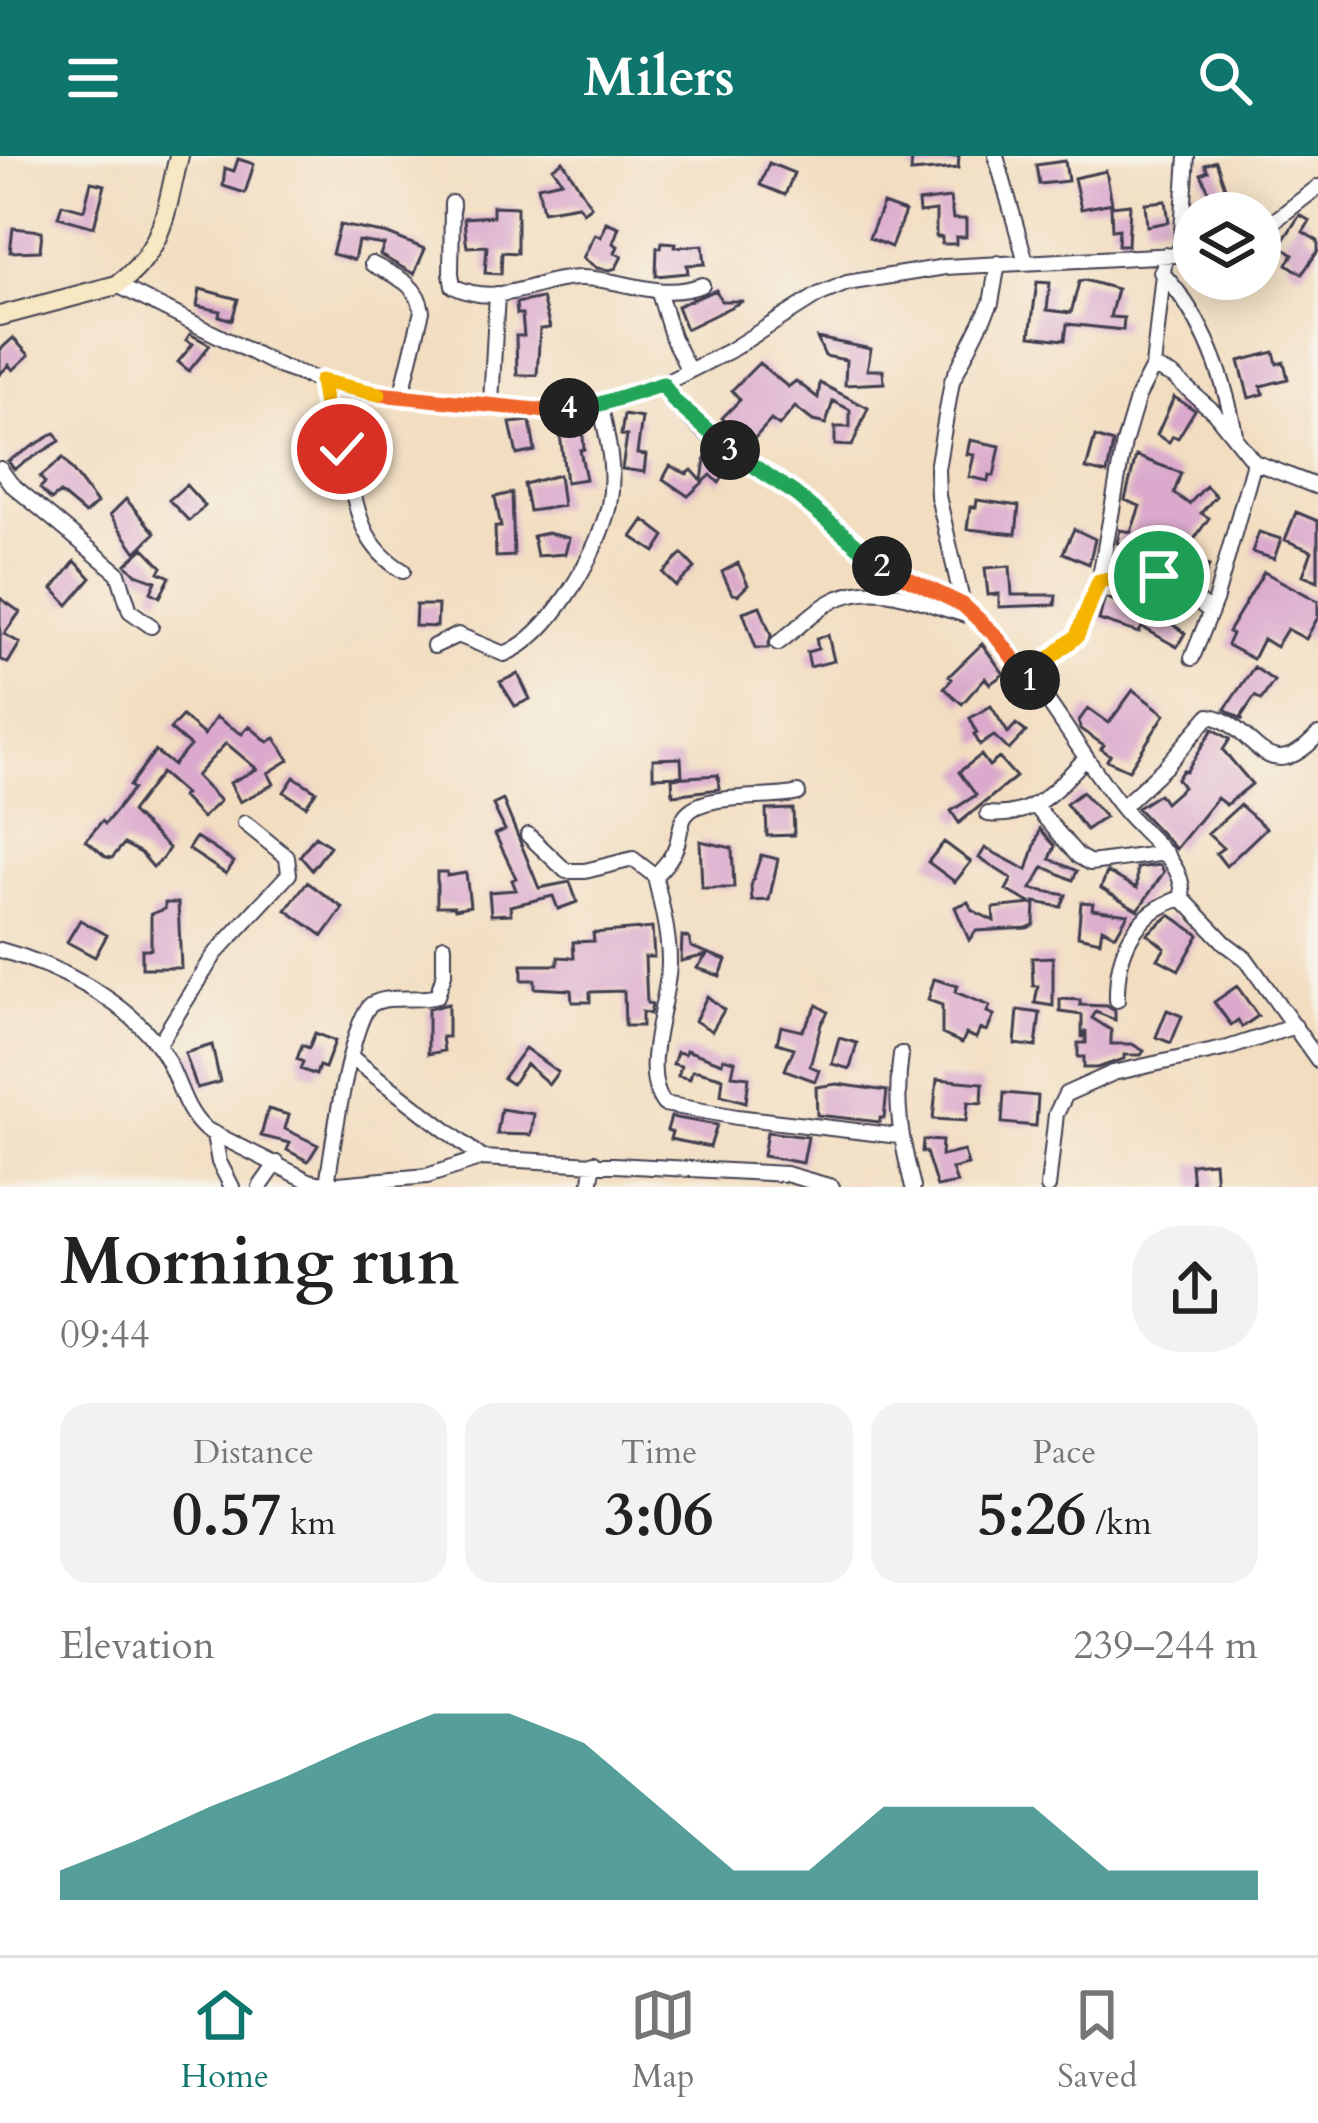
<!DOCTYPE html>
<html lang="en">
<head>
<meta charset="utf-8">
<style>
  body { margin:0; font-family:Cardo,serif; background:#f2f2f2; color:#222; height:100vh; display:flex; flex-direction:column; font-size:45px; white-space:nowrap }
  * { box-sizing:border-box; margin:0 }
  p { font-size:39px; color:#767676 }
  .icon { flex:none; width:66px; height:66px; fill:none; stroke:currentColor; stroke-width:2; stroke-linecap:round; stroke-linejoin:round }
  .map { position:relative; height:1031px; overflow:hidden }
  .sheet { display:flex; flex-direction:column; background:#fff; flex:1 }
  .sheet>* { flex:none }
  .tools { position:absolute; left:1173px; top:36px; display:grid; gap:24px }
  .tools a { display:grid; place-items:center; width:108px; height:108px; border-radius:50%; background:#fff; box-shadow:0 6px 30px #0003; font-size:60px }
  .pin { position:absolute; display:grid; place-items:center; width:102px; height:102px; color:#fff; margin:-51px; border:6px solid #fff; border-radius:50%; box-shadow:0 3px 12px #0007 }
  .km { position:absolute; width:60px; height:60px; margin:-30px; border-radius:50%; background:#222; color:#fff; font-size:33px; line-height:60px; text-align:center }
  .round { display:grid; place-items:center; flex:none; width:126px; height:126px; border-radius:48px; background:#f2f2f2 }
  .head { display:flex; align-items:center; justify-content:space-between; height:204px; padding:0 60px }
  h1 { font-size:66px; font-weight:600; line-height:90px }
  .stats { display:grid; grid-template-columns:repeat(3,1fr); gap:18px; height:204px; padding:12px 60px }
  .stats div { display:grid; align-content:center; border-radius:30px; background:#f2f2f2; text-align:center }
  .stats b { font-size:60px; font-weight:600 }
  .stats small { font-size:33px; font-weight:400 }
  .stats p { font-size:33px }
  .chart { height:336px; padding:24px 60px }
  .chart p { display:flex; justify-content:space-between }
  .chart svg { width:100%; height:216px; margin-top:12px; fill:#0f766e; opacity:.7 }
  header { display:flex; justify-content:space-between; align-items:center; height:156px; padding:0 60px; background:#0f766e; color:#fff; font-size:54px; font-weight:600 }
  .dock { display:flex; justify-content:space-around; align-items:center; height:168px; border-top:3px solid #e0e0e0; background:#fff; font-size:33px; color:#767676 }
  .dock a { display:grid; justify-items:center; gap:6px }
  .dock .current { color:#0f766e }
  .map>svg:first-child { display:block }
  .building { fill:#daa9cc }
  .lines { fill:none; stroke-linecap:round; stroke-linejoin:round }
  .street-casing { stroke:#413e4f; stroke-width:18 }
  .secondary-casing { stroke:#413e4f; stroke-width:22 }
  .street { stroke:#fff; stroke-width:14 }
  .secondary { stroke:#f7e8c3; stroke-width:18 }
  .split-1-casing { stroke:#fff; stroke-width:24 }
  .split-2-casing { stroke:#fff; stroke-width:24 }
  .split-3-casing { stroke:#fff; stroke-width:24 }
  .split-4-casing { stroke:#fff; stroke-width:24 }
  .split-5-casing { stroke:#fff; stroke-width:24 }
  .split-6-casing { stroke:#fff; stroke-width:24 }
  .split-1 { stroke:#f5b400; stroke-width:15 }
  .split-2 { stroke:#f0652b; stroke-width:15 }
  .split-3 { stroke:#22a559; stroke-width:15 }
  .split-4 { stroke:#22a559; stroke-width:15 }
  .split-5 { stroke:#f0652b; stroke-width:15 }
  .split-6 { stroke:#f5b400; stroke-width:15 }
</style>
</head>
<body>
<header><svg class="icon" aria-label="menu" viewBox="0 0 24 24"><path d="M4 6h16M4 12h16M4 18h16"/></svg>Milers<svg class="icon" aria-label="search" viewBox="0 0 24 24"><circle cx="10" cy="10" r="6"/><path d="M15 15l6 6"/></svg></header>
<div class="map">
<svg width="1318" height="1031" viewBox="0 0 1318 1031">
  <rect width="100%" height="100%" fill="#f7f3e8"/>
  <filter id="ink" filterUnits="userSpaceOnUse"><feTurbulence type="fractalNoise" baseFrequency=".00833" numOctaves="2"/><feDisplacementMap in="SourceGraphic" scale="24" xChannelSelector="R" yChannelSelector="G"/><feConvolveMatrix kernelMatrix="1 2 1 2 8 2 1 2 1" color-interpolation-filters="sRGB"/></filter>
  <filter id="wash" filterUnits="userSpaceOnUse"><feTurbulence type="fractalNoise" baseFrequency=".004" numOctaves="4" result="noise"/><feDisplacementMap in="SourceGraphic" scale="48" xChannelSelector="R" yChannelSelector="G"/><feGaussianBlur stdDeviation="2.7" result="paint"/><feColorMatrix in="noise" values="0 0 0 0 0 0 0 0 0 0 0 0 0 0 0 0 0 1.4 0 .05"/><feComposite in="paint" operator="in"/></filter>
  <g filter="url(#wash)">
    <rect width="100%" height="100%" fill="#f2ddc0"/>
    <g id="blocks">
      <path class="building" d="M912 0H959L958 12 911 16Z
        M238 3 254 8 245 37 223 30 225 12 234 15Z
        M563 5 591 50 583 56 578 49 543 55 538 30 562 25 553 12Z
        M1065 5 1068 25 1039 28 1036 9Z
        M1216 5 1229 43 1214 57H1208L1203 47 1211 40 1201 18 1208 15 1205 9Z
        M769 7 794 17 785 39 760 29Z
        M1106 15 1112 47 1081 53 1074 22Z
        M91 26 105 29 94 71 58 61 62 48 84 54Z
        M950 42 953 63H966V81H956V88H942V81H936V55L919 57 918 46Z
        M1166 45 1169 66 1147 70 1145 47Z
        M883 48 905 56 891 91 869 82Z
        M1130 48 1128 89H1118L1119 73 1112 74 1111 50Z
        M493 50 517 51V97L502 96 501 118 485 117 487 90 467 91 466 85 464 62 493 60Z
        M1300 59 1310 65 1303 76 1318 85V95L1302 118 1287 108 1293 99 1280 89Z
        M606 66 619 71 613 87 618 90 615 97 622 100 616 112 610 114 597 112 583 102 595 78 601 81Z
        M340 69 388 78 425 93 414 118 380 99 384 89 358 85 354 104 332 98Z
        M13 72 42 75 40 95 10 96Z
        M662 86 676 87 675 91 703 89 705 108 687 109 688 117 656 120 657 91 661 92Z
        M1084 124 1117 133 1110 161 1124 162 1123 174 1067 168 1065 184 1030 180 1037 126 1050 127 1047 154 1071 157 1079 126Z
        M200 133 238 143 232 164 219 160 220 155 197 150Z
        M716 134 721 145H743L686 173 677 150Z
        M542 142 550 172 540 173 537 219H517L516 180H524L522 158H517L516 147Z
        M190 178 210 189 189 215 178 206 193 188 186 184Z
        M13 182 29 199 13 214 9 209 0 218V194Z
        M817 182 871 193 867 214H883L884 227 845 229 846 204 825 200Z
        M1274 196 1277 208 1284 206 1288 223 1261 230 1264 238 1249 242 1239 205Z
        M759 207 788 231 796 225 818 242 820 227 868 252 852 290 835 289V271H850V254L833 245 826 268 813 265 795 251 779 270 771 264 752 285 734 268 732 271 722 262 740 244 732 234Z
        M1174 241 1195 254 1178 282 1173 280 1169 286 1157 279Z
        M624 259 642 262 637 298 646 299 644 316 622 313 627 280 621 279Z
        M530 265 535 295 517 299 510 267Z
        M582 268 584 293 580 294 586 323 566 326 559 270Z
        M55 277 60 285 14 313 8 305Z
        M1095 281 1113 287 1107 318 1086 313Z
        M970 284 1000 290 994 320 989 319 988 325 969 321 974 299 967 298Z
        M322 293 328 319 311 322 305 296Z
        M712 300 728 314 719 327 711 319 688 340 663 323 670 310 687 318 692 314 702 325 705 303Z
        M1136 300 1181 317 1174 337 1189 348 1206 330 1216 340 1201 357 1209 362 1185 396 1209 410 1201 429 1173 411 1152 410 1157 397 1117 387 1120 374 1131 376 1140 350 1125 344Z
        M63 302 97 347 85 358 60 337 51 344 40 332 45 327 40 321Z
        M559 319 563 350 529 355 524 328Z
        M186 329 205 350 189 365 169 344Z
        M512 337 514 400 496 401 495 371H501L495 341Z
        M126 343 155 377 136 396 110 359Z
        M977 344 1019 350 1016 378 967 373 970 351H976Z
        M1296 356 1318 365V425L1303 419 1312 395 1285 384Z
        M644 364 665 380 655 396 632 381Z
        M1074 373 1095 383 1089 408 1063 397Z
        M1259 376 1281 383 1274 403 1252 396Z
        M547 377 569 382 565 398 537 400 533 380Z
        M144 392 162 411 159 416 170 421 160 441 151 436 156 425 136 418 126 408Z
        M682 398 695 412 676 430 663 417Z
        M75 405 91 422 68 449 53 433Z
        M738 407 748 429 738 439 732 438 722 416Z
        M1010 410 1012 439H1056L1055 449 999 451V438L988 439 985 412Z
        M1264 416 1318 445V461L1306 483 1287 473 1276 491 1263 483 1253 503 1227 489 1232 478 1228 476Z
        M1163 432 1162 443 1154 456 1185 477 1177 491 1142 471 1139 477 1099 464 1105 441 1146 457 1155 434Z
        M0 442 20 456 4 478 20 487 8 507 0 503Z
        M416 449H438L437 471 415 470Z
        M760 450 771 479 768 492H756L743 456Z
        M828 479 834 505 810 511 807 496 818 493 816 482Z
        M982 488 1004 518 990 528 985 522 962 548 944 532 952 523 949 520Z
        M1254 511 1274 525 1261 544 1255 540 1241 561 1243 564 1225 553Z
        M518 518 530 543 515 550 500 526Z
        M1133 534 1165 558 1129 614 1107 604 1110 599 1101 593 1104 589 1080 573 1079 565 1088 552 1109 567Z
        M991 550 1008 577 1016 568 1026 576 1009 594 994 580 980 589 974 578 977 577 970 562Z
        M182 560 204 579 216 561 242 578 249 570 268 586 275 582 289 604 268 617 274 628 240 646 230 627 257 613 226 587 196 620 220 645 202 662 182 641 185 638 161 617 131 656 169 692 163 702 153 711 141 697 124 688 112 702 106 701 86 684 102 665 105 668 133 633 129 630 155 595 173 609 190 590 170 573Z
        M1213 573 1230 583 1223 594 1252 628 1226 649 1217 642 1176 693 1137 652 1159 638 1165 647 1183 631 1177 623 1183 614 1186 616Z
        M981 599 989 610 999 602 1016 621 959 667 951 655 976 639 959 616Z
        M681 602 682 620 653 621V603Z
        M718 619 719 633 673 639 672 622Z
        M294 621 316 635 306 650 284 636Z
        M1082 636 1105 661 1086 674 1066 648Z
        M503 644 539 732 570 726 577 746 558 753 553 740 510 750 511 758 491 759 489 736 516 734 512 724 516 722 495 678 505 674 493 649Z
        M1240 649 1266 672 1226 710 1216 697 1223 692 1208 678Z
        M793 653 794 679 767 680 766 654Z
        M1040 673 1055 690 1050 703 1077 715 1073 724 1044 711 1031 733 1066 739 1061 751 1035 746 1034 769 1027 772 976 775 969 784 955 751 968 746 972 754 994 765 993 752 1032 748 1006 734 1012 723 979 702 985 692 1027 714Z
        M315 680 330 690 312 714 300 700Z
        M196 681 234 706 226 718 188 693Z
        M700 685 732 692 734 732H702Z
        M944 686 971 706 955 726 928 706Z
        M761 699 778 703 769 744 752 745 751 730Z
        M1160 709 1164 716 1138 754 1101 732 1107 716 1137 732V712Z
        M437 716H447V720L466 717 470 750 455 753 454 750H437Z
        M307 726 343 752 323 780 286 754Z
        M1081 746 1093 747 1092 753 1128 758 1116 779 1102 772 1100 785 1078 780Z
        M165 747H178L181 812H142V793H151V758L165 753Z
        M1170 759 1199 779 1179 814 1158 803 1165 792 1147 778Z
        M80 764 107 779 95 801 67 786Z
        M652 772 654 801H645L647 847 652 848 650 858 642 856V870H625L624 835 590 836V846H572L571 834 535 832V824H522V809H558V801L574 802 573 786 594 785 593 777Z
        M682 780 689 782 691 791 726 804 720 820 697 812 707 799 681 805Z
        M1053 801V850L1035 847 1038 830H1033L1032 802Z
        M934 823 958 830 955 836 990 850 987 856 994 859 987 875 980 873 976 882 966 878 962 887 942 878V849L928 844Z
        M1237 830 1258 860 1242 871 1238 864 1231 869 1214 846Z
        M707 840 724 854 712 875 695 865Z
        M1060 843 1080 844V849L1107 850 1115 855V864L1096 856 1092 862 1111 874V888H1132L1144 895 1141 899H1124V903L1097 912H1084V901H1078V887H1086V874L1082 882V859L1060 856Z
        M448 848V881H442L444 895 428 898V853Z
        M817 849 828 856 821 868 810 910 819 914 815 925 785 914 794 892 777 887 781 870 802 875Z
        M1018 854 1040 857 1036 891 1015 888Z
        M1167 854 1182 860 1171 887 1156 881Z
        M315 877 335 885 325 912 319 910 316 919 300 913 303 906 297 903 302 889 309 892Z
        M839 882 857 887 850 913 832 908Z
        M212 889 220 926 197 932 185 897Z
        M525 892 558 916 549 928 526 908 512 928 503 922Z
        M686 894 722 907 723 902 735 905 732 919 749 921 746 946 721 939 723 922 717 920 698 915H692L690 923 678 920 681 910 673 908 677 896 685 898Z
        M937 923 983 927 982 947 968 946 966 965 933 963Z
        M837 928 887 935 884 962H880V966L817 959 816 931Z
        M1004 937 1038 940 1036 970 1002 967Z
        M268 953 289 959 285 973 318 989 308 1005 287 994 290 987 261 980Z
        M501 953 534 958 531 979 497 978Z
        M671 961 717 969 710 991 670 983 672 976 667 974Z
        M767 976 808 981 803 1007 763 1000Z
        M923 984 942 985 941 1000 964 995 968 1009 952 1013 957 1027 937 1031 926 996H922Z
        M1214 1006 1216 1031H1193L1191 1008Z"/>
    </g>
  </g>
  <g filter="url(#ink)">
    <use href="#blocks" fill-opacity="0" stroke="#413e4f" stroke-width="3"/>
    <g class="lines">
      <defs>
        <path id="street" d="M996 0 1026 106
          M452 47 451 118 453 130C500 154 538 121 582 122 625 123 659 145 702 129
          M1260 76 1318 31
          M1176 99 1181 90 1187 0
          M372 108C395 120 418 127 422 155L401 241
          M1161 116C1203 160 1224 218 1235 278
          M117 129 281 211 321 225 360 236 547 255 600 247 663 228 729 195 818 139 847 127 945 111 1194 98
          M659 137 673 183 689 215
          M1153 211 1173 220 1214 256 1254 306 1318 331
          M321 225C324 249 333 267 341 290 358 340 352 384 403 415
          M663 228C697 285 765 315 816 354 842 375 865 401 893 418 916 432 947 436 968 453 1032 506 1072 589 1124 654 1143 678 1187 707 1182 742 1133 756 1116 798 1117 844
          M491 247 497 138
          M0 313 11 328 118 417 130 455 151 470
          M1099 426C1111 422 1116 428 1128 429 1142 430 1153 420 1167 421L1211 456
          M963 449 938 340 937 313 952 225 991 147 998 107
          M778 487C797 473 817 451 839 442 887 422 930 453 977 461
          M434 490 458 479 504 498C551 480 598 397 609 349 616 315 607 280 600 247
          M1192 502 1215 445 1254 306
          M1032 527 1039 511 1077 480 1099 426 1124 287 1138 240 1153 211 1165 99
          M1035 650 1078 700 1090 707 1166 697
          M1122 651 1166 610 1209 560C1253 565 1263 638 1318 579
          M988 658C1033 663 1056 633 1085 603
          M528 679 566 715H585L633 703 655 720C661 748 669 777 669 806 669 847 638 914 664 948L737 961 899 980
          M655 720C664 710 673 701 677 688 680 678 680 668 685 660 701 635 770 645 798 637
          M1182 742 1225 787 1246 803 1318 904
          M0 794C56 809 124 843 159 891 178 916 181 952 205 973L309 1025 327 1029 427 1020 482 1002 786 1018 832 1031
          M158 889 215 798 289 718 287 701 245 667
          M901 898C894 947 901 984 913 1031
          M352 902 482 1002
          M214 979 219 1006 232 1031
          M327 1029C331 1000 351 859 372 848 389 838 418 846 437 840L444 818V790
          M260 1031 277 1007
          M590 1031 594 1006
          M1048 1031 1056 958 1066 938 1113 917 1228 892 1295 870"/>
        <path id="secondary" d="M0 160 117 129C165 94 166 51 179 0"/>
      </defs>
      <use href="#street" class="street-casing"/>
      <use href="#secondary" class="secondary-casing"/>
      <use href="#street" class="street"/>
      <use href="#secondary" class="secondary"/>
    </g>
  </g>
  <g class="lines" filter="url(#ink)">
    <defs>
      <path id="split-1" d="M1030 524 1039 511 1077 480 1099 425 1108 423 1134 429 1159 420"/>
      <path id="split-2" d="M882 410 963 449 995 479 1030 524"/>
      <path id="split-3" d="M730 294 794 337 882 410"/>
      <path id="split-4" d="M569 252 600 248 663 228 673 244 730 294"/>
      <path id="split-5" d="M379 238 547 255 569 252"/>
      <path id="split-6" d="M342 293 325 250 321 225 379 238"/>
    </defs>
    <use href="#split-1" class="split-1-casing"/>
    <use href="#split-2" class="split-2-casing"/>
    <use href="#split-3" class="split-3-casing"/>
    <use href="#split-4" class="split-4-casing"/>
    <use href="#split-5" class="split-5-casing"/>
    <use href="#split-6" class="split-6-casing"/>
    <use href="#split-1" class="split-1"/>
    <use href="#split-2" class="split-2"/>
    <use href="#split-3" class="split-3"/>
    <use href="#split-4" class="split-4"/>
    <use href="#split-5" class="split-5"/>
    <use href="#split-6" class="split-6"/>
  </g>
</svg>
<div class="tools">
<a><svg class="icon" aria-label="layers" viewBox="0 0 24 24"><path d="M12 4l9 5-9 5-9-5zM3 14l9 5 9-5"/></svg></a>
</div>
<div class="pin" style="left:1159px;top:420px;background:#1e9e55"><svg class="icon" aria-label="arrive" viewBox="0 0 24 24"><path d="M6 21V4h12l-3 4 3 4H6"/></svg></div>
<div class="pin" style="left:342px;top:293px;background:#d93025"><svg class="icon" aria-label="check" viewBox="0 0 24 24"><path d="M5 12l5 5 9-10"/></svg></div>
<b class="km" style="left:1030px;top:524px">1</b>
<b class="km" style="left:882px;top:410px">2</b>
<b class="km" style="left:730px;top:294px">3</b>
<b class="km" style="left:569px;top:252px">4</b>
</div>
<section class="sheet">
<div class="head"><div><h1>Morning run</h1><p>09:44</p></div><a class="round"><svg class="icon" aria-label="share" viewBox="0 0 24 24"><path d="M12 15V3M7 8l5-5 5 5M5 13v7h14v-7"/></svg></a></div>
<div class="stats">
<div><p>Distance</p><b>0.57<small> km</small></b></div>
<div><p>Time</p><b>3:06</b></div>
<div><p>Pace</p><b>5:26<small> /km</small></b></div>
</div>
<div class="chart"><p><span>Elevation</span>239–244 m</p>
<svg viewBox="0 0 160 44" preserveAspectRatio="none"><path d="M0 44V38L10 32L20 25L30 19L40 12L50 6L60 6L70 12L80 25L90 38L100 38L110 25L120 25L130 25L140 38L150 38L160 38V44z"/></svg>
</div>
</section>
<nav class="dock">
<a class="current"><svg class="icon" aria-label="home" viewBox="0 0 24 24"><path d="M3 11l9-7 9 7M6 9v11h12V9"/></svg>Home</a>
<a><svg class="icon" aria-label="map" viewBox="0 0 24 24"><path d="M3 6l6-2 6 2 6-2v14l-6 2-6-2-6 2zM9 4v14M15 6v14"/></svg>Map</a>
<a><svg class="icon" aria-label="saved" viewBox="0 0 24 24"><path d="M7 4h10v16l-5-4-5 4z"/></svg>Saved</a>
</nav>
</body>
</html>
